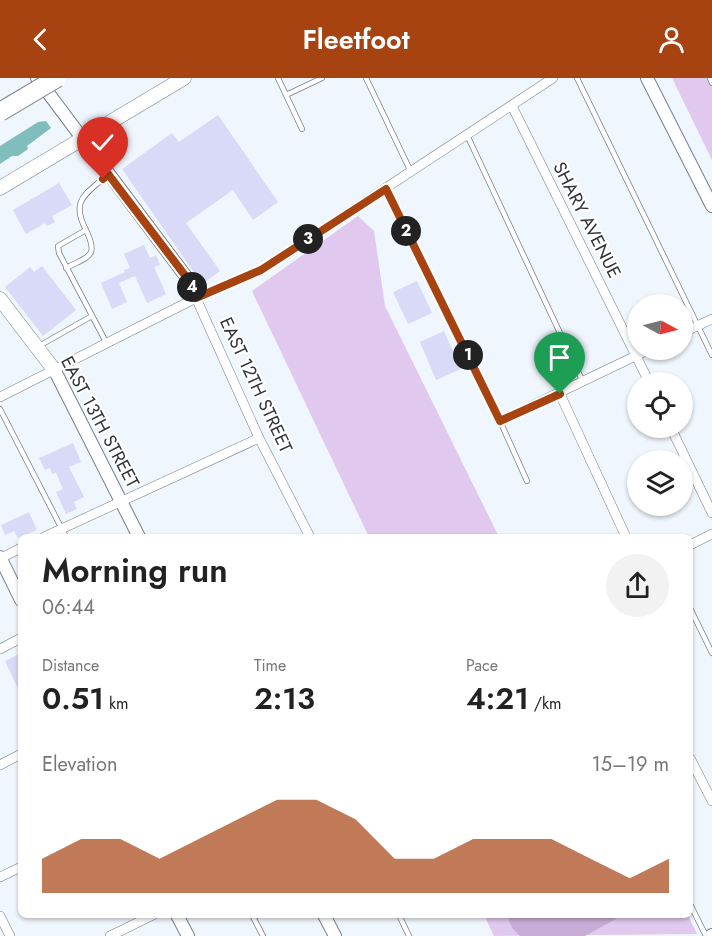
<!DOCTYPE html>
<html lang="en">
<head>
<meta charset="utf-8">
<style>
  body { margin:0; font-family:Jost,sans-serif; background:#f2f2f2; color:#222; height:100vh; display:flex; flex-direction:column; font-size:22px; white-space:nowrap }
  * { box-sizing:border-box; margin:0 }
  p { font-size:20px; color:#767676 }
  .icon { flex:none; width:33px; height:33px; fill:none; stroke:currentColor; stroke-width:2; stroke-linecap:round; stroke-linejoin:round }
  .map { position:relative; flex:1; overflow:hidden }
  .sheet { position:absolute; left:18px; top:456px; width:675px; height:384px; display:flex; flex-direction:column; background:#fff; border-radius:9px; box-shadow:0 2px 4px #0004 }
  .sheet>* { flex:none }
  .needle { width:39px; rotate:97deg }
  .tools { position:absolute; left:627px; top:216px; display:grid; gap:12px }
  .tools a { display:grid; place-items:center; width:66px; height:66px; border-radius:50%; background:#fff; box-shadow:0 2px 4px #0004; font-size:30px }
  .pin { position:absolute; display:grid; place-items:center; width:51px; height:51px; color:#fff; margin:-62px -26px; border-radius:50% 50% 50% 0; rotate:-45deg; box-shadow:0 0 6px #0007 }
  .pin .icon { rotate:45deg }
  .km { position:absolute; width:30px; height:30px; margin:-15px; border-radius:50%; background:#222; color:#fff; font-size:16px; line-height:30px; text-align:center }
  .round { display:grid; place-items:center; flex:none; width:63px; height:63px; border-radius:32px; background:#f2f2f2 }
  .summary { display:flex; align-items:center; justify-content:space-between; height:102px; padding:0 24px }
  h1 { font-size:33px; font-weight:600; line-height:45px }
  .stats { display:grid; grid-template-columns:repeat(3,1fr); gap:9px; height:102px; padding:6px 24px }
  .stats div { display:grid; align-content:center }
  .stats b { font-size:30px; font-weight:600 }
  .stats small { font-size:16px; font-weight:400 }
  .stats p { font-size:16px }
  .chart { height:168px; padding:12px 24px }
  .chart p { display:flex; justify-content:space-between }
  .chart svg { width:100%; height:108px; margin-top:6px; fill:#a74311; opacity:.7 }
  header { display:flex; justify-content:space-between; align-items:center; height:78px; padding:0 24px; background:#a74311; color:#fff; font-size:27px; font-weight:600 }
  .map>svg:first-child { display:block }
  .green { fill:#e0c8ee }
  .forest { fill:#c8add7 }
  .water { fill:#7fbebd }
  .building { fill:#d9daf7 }
  .lines { fill:none; stroke-linecap:round; stroke-linejoin:round }
  .service-casing { stroke:#767e89; stroke-width:6 }
  .minor-casing { stroke:#767e89; stroke-width:10 }
  .tertiary-casing { stroke:#767e89; stroke-width:14 }
  .secondary-casing { stroke:#767e89; stroke-width:15 }
  .service { stroke:#fff; stroke-width:4.5 }
  .minor { stroke:#fff; stroke-width:9 }
  .tertiary { stroke:#fff; stroke-width:12 }
  .secondary { stroke:#fff; stroke-width:14 }
  .motorway-bridge-casing { stroke:#767e89; stroke-width:20; stroke-linecap:butt }
  .motorway-bridge { stroke:#fff; stroke-width:18 }
  .route-casing { stroke:#fff; stroke-width:12 }
  .route { stroke:#a74311; stroke-width:8 }
  .labels { text-anchor:middle; stroke-width:4.5; stroke-linejoin:round; paint-order:stroke }
  .street-label { font-size:18px; fill:#313439; stroke:#fff }
</style>
</head>
<body>
<header><svg class="icon" aria-label="back" viewBox="0 0 24 24"><path d="M15 5l-7 7 7 7"/></svg>Fleetfoot<svg class="icon" aria-label="person" viewBox="0 0 24 24"><circle cx="12" cy="8" r="4"/><path d="M4 21q1-7 8-7t8 7"/></svg></header>
<div class="map">
<svg width="712" height="858" viewBox="0 0 712 858">
  <rect width="100%" height="100%" fill="#f0f6fd"/>
  <path class="green" d="M672 0H712V82Z
    M358 138 374 153 385 228 499 459H369L252 213Z
    M484 837H688L697 856 494 858Z"/>
  <path class="forest" d="M507 837H623L585 858H520L512 850Z"/>
  <path class="water" d="M46 43 51 50 27 68 28 71 18 78H12L0 86V68L38 44Z"/>
  <path class="building" d="M218 37 278 124 253 142 233 112 186 145 220 193 202 206 122 91 172 55 179 64Z
    M59 105 72 127 52 138 55 144 47 148 45 145 26 156 13 132Z
    M144 167 150 180 156 177 160 187 154 189 166 216 147 225 135 198 119 205 127 224 112 231 101 205 125 194 124 192 130 190 124 176Z
    M42 188 76 232 43 258 5 209 30 189 34 194Z
    M417 203 432 235 408 246 393 214Z
    M444 253 461 291 436 302 420 264Z
    M73 365 81 384 69 389 84 419 74 424 77 431 66 436 56 414 63 411 56 395 52 396 50 390 45 392 39 380Z
    M29 434 37 452 18 460 14 453 5 457 1 447Z
    M21 575V617L5 583Z"/>
  <g class="lines">
    <defs>
      <path id="service" d="M278 0 302 51
        M366 0 411 94
        M577 0 712 277
        M710 0 712 5
        M286 17 322 0
        M467 57 583 304
        M66 190C89 178 99 179 86 152
        M107 266 59 175 58 168 86 152C70 121 86 117 108 96
        M39 268 92 238
        M0 331 66 459
        M500 343 527 403
        M690 530 712 575
        M690 826 706 858
        M252 837 263 858
        M399 837 409 858"/>
      <path id="minor" d="M512 28 649 304
        M386 111 500 343 648 272
        M196 220 259 360 310 459
        M682 255 712 241
        M560 316 626 459
        M0 319 196 220 261 192 553 0
        M671 350 712 435
        M44 459 259 360
        M690 467 712 456
        M1 480 21 470
        M0 571 21 560
        M690 680 712 723
        M0 687 21 676
        M0 799 21 789
        M0 838 10 858
        M110 858 153 837"/>
      <path id="tertiary" d="M37 0 190 204 196 220
        M647 0 712 128
        M55 293 139 459
        M0 479 21 522
        M177 837 188 858
        M324 837 335 858
        M710 858 712 857"/>
      <path id="secondary" d="M0 110 184 0
        M0 221 55 293"/>
    </defs>
    <use href="#service" class="service-casing"/>
    <use href="#minor" class="minor-casing"/>
    <use href="#tertiary" class="tertiary-casing"/>
    <use href="#secondary" class="secondary-casing"/>
    <use href="#service" class="service"/>
    <use href="#minor" class="minor"/>
    <use href="#tertiary" class="tertiary"/>
    <use href="#secondary" class="secondary"/>
    <defs>
      <path id="motorway-bridge" d="M0 34 57 0"/>
    </defs>
    <use href="#motorway-bridge" class="motorway-bridge-casing"/>
    <use href="#motorway-bridge" class="motorway-bridge"/>
  </g>
  <g class="lines">
    <defs>
      <path id="route" d="M103 101 108 96 190 204 196 220 261 192 386 111 500 343 560 316"/>
    </defs>
    <use href="#route" class="route-casing"/>
    <use href="#route" class="route"/>
  </g>
  <g class="labels">
    <g class="street-label">
      <text transform="translate(587 142) rotate(63)" y="6">SHARY AVENUE</text>
      <text transform="translate(256 307) rotate(65)" y="6">EAST 12TH STREET</text>
      <text transform="translate(100 344) rotate(62)" y="6">EAST 13TH STREET</text>
    </g>
  </g>
</svg>
<div class="tools">
<a><svg class="needle" viewBox="-14 -14 28 28"><path d="M0-13l5 13h-10z" fill="#e53935"/><path d="M0 13l5-13h-10z" fill="#767676"/></svg></a>
<a><svg class="icon" aria-label="locate" viewBox="0 0 24 24"><circle cx="12" cy="12" r="6"/><path d="M12 2v4M12 18v4M2 12h4M18 12h4"/></svg></a>
<a><svg class="icon" aria-label="layers" viewBox="0 0 24 24"><path d="M12 4l9 5-9 5-9-5zM3 14l9 5 9-5"/></svg></a>
</div>
<div class="pin" style="left:560px;top:316px;background:#1e9e55"><svg class="icon" aria-label="arrive" viewBox="0 0 24 24"><path d="M6 21V4h12l-3 4 3 4H6"/></svg></div>
<div class="pin" style="left:103px;top:101px;background:#d93025"><svg class="icon" aria-label="check" viewBox="0 0 24 24"><path d="M5 12l5 5 9-10"/></svg></div>
<b class="km" style="left:468px;top:277px">1</b>
<b class="km" style="left:406px;top:153px">2</b>
<b class="km" style="left:308px;top:161px">3</b>
<b class="km" style="left:192px;top:209px">4</b>
<section class="sheet">
<div class="summary"><div><h1>Morning run</h1><p>06:44</p></div><a class="round"><svg class="icon" aria-label="share" viewBox="0 0 24 24"><path d="M12 15V3M7 8l5-5 5 5M5 13v7h14v-7"/></svg></a></div>
<div class="stats">
<div><p>Distance</p><b>0.51<small> km</small></b></div>
<div><p>Time</p><b>2:13</b></div>
<div><p>Pace</p><b>4:21<small> /km</small></b></div>
</div>
<div class="chart"><p><span>Elevation</span>15–19 m</p>
<svg viewBox="0 0 160 44" preserveAspectRatio="none"><path d="M0 44V30L10 22L20 22L30 30L40 22L50 14L60 6L70 6L80 14L90 30L100 30L110 22L120 22L130 22L140 30L150 38L160 30V44z"/></svg>
</div>
</section>
</div>
</body>
</html>
